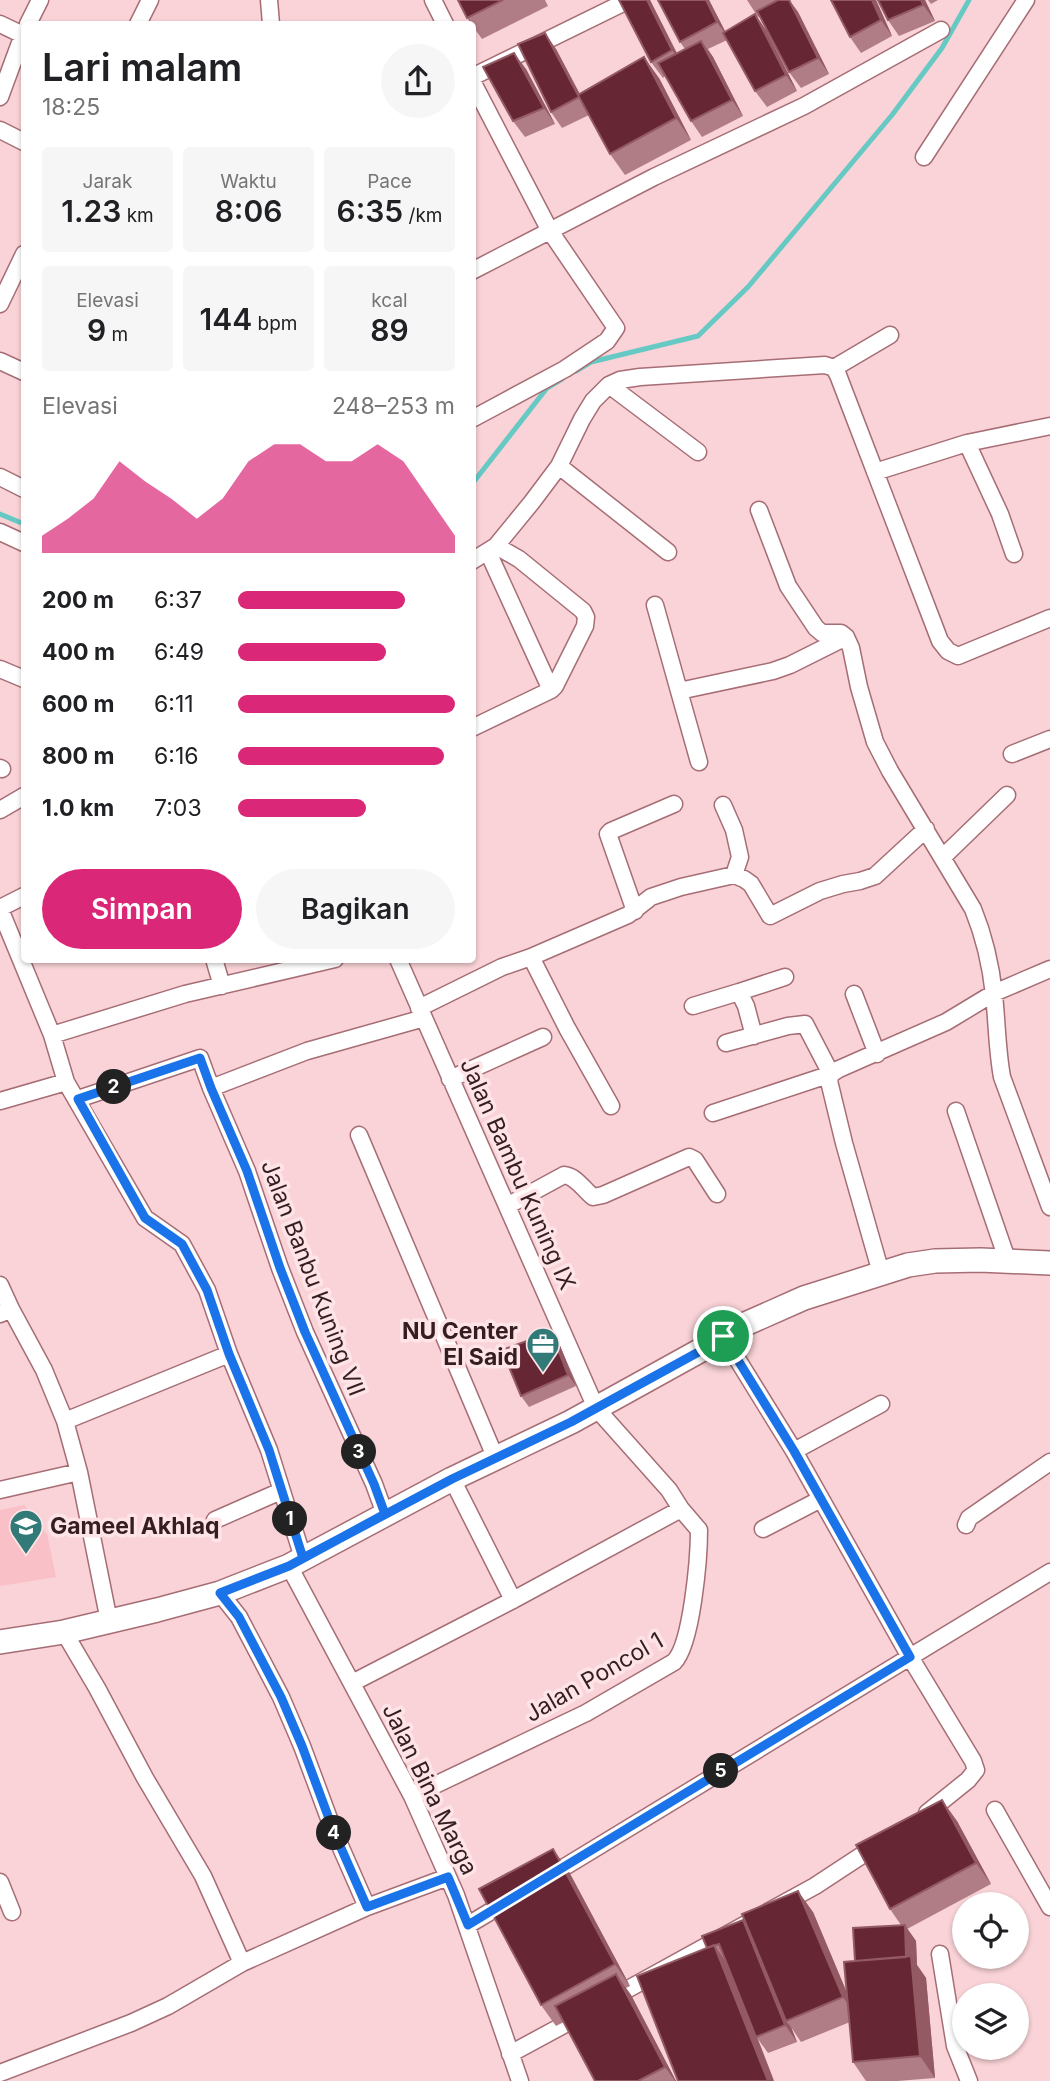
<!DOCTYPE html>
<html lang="id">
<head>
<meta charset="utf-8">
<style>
  body { margin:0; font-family:Inter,sans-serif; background:#f6f6f6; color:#202124; height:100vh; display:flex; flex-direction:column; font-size:26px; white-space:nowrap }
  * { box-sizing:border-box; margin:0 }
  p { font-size:23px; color:#757577 }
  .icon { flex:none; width:38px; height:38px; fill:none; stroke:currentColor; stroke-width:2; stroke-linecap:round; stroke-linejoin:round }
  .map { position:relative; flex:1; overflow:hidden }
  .panel { position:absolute; left:21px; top:21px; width:455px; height:942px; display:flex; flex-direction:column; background:#fff; border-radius:7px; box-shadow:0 2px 5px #0004 }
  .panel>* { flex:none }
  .controls { position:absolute; left:952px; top:1892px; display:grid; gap:14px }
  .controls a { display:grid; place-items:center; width:77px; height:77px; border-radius:50%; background:#fff; box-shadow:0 2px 5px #0004; font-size:35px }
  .pin { position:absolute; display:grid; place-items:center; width:60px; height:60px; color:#fff; margin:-30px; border:4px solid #fff; border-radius:50%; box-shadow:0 2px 7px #0007 }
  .km { position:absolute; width:35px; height:35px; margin:-18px; border-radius:50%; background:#222; color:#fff; font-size:19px; line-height:35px; text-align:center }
  .round { display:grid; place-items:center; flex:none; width:74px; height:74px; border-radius:37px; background:#f6f6f6 }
  .overview { display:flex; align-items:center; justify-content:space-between; height:119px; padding:0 21px }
  h1 { font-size:38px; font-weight:600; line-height:52px }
  .figures { display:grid; grid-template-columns:repeat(3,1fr); gap:10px; height:119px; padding:7px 21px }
  .figures div { display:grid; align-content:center; border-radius:7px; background:#f6f6f6; text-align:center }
  .figures b { font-size:30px; font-weight:600 }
  .figures small { font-size:19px; font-weight:400 }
  .figures p { font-size:19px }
  .chart { height:196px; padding:14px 21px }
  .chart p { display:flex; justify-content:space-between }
  .chart svg { width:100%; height:126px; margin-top:7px; fill:#db2777; opacity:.7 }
  .action { display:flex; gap:14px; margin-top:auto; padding:14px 21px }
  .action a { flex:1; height:80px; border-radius:42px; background:#db2777; color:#fff; font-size:28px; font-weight:600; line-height:80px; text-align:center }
  .action a+a { background:#f6f6f6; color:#202124 }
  ul { padding:0 21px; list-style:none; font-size:23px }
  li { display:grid; grid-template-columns:112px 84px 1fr; align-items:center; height:52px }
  li i { height:18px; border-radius:9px; background:#db2777 }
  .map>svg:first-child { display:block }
  .built { fill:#f9c0c7 }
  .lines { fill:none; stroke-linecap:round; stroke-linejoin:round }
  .stream { stroke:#66c9c4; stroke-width:5 }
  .street-casing { stroke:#a66d75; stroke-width:19 }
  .secondary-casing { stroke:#a66d75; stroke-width:26 }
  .street { stroke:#fff; stroke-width:16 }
  .secondary { stroke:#fff; stroke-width:23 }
  .wall { fill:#b07c85 }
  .shaded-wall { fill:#935a64 }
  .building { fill:#672633; stroke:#935a64; stroke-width:2 }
  .route-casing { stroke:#fff; stroke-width:14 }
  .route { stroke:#1a73e8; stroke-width:9 }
  .labels { text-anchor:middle; stroke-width:7; stroke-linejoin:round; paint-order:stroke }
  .street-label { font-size:23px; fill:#351e21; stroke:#fee4e7 }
  .poi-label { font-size:23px; font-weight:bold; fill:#351e21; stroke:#fee4e7; text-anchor:end }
</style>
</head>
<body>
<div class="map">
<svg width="1050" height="2081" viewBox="0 0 1050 2081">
  <rect width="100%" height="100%" fill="#f9d3d7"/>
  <path class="built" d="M24 1505 47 1534 56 1577 0 1586V1510Z"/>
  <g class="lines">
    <path class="stream" d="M576 371 591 362 698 336 748 287 892 115 942 48 969 0
      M472 484 547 388 562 379
      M0 514 24 524"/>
    <defs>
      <path id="street" d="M269 0 271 24
        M433 0 445 24
        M0 24 23 35
        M28 24 40 0
        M138 24 150 0
        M472 77 629 0
        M472 81 550 231 616 328 607 341 565 369 472 419
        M0 97 24 32
        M0 130 24 142
        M924 157 1026 0
        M472 271 654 177 804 106 941 30
        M0 304 24 254
        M0 361 24 372
        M834 368 838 375 940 641 948 651 958 656 1050 618
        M609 385 698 452
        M967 443 1000 514 1014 554
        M559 466 668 552
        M875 472 967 443 1050 426
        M0 477 24 489
        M759 510 788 586 816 628 822 633H841L846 637 851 648 859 687 875 742 890 771 973 909C984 936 991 966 994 995 997 1022 997 1050 1002 1077L1050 1207
        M0 532 24 543
        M488 552 551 690
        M472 561 496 546 532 502 559 466 582 419 593 401 609 385 620 380 640 377 825 365 834 368 890 335
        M655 605 679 691
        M0 669 24 679
        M472 728 551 690 555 686 585 626 586 617 583 611 519 559 496 546
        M1012 754 1050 739
        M699 762 679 691 773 671 790 665 846 637
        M0 768 2 769
        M723 805 734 830 740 857 734 875
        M0 810 24 796
        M943 857 1007 795
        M0 908 24 896
        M0 909 52 1035 66 1082 145 1218 182 1244 207 1290 229 1354 269 1450 303 1558
        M635 911 608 834 611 831 674 804
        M214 959 222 986
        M398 959 596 1408 669 1490 681 1509 699 1530C699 1557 692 1644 674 1662L586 1713 412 1796
        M739 992 785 977
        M854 994 877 1054
        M693 1006 739 992 746 1006 754 1036
        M419 1008 502 967 531 957
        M52 1035 185 994 335 959
        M726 1043 788 1026 805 1024 831 1074 829 1081 844 1143 881 1273
        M450 1079 543 1037
        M211 1088 307 1051 424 1018
        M78 1099 200 1058 211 1088 247 1171 280 1268 305 1332 374 1484 385 1514
        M0 1101 66 1082
        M611 1106 567 1028 531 957 628 915 651 897 681 887 734 875 744 879 751 884 770 916 820 891 843 884 860 881 875 876 926 829
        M956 1111 1008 1262
        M713 1113 831 1074 839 1069 946 1022 994 993 1050 969
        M359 1135 496 1459
        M507 1206 564 1175C576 1176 584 1190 593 1197L603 1195 689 1157 695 1160 717 1194
        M0 1285 11 1309
        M0 1314 11 1309 44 1370 65 1421 79 1472 109 1621
        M723 1336 794 1451 910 1657 973 1761 976 1770 968 1780 927 1813
        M65 1421 229 1354
        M794 1451 881 1404
        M452 1479 513 1600
        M0 1490 79 1472
        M215 1520 281 1491
        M966 1525 969 1518 1050 1462
        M763 1529 821 1499
        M289 1566 412 1796 456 1895 520 2081
        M220 1593 239 1617 281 1697 302 1746 334 1832 367 1907
        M64 1632 97 1688 145 1778 203 1876 242 1963
        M352 1683 513 1600 681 1509
        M995 1810 1050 1907
        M548 1877 1050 1572
        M0 1882 12 1912
        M468 1925 508 1901
        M940 1954 955 2046 969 2081
        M610 1999 815 1886 879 1844
        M510 2054 582 2015
        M0 2073 131 2023 168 2006 242 1963 367 1907 448 1877"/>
      <path id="secondary" d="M0 1642 64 1632 157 1610 220 1593 289 1566 452 1479 571 1422 703 1349 734 1329 804 1298 908 1265 935 1261 980 1260 1050 1263"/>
    </defs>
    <use href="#street" class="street-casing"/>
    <use href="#secondary" class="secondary-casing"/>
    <use href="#street" class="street"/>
    <use href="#secondary" class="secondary"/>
  </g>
  <path class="wall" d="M458 0H545L548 6 482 39 467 18Z
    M619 0H650L677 53 685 49 680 42 658 0H709L725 31 766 30 797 91 767 107 755 91 727 40 708 49 713 57 743 116 702 137 691 121 665 76 663 78 651 62Z
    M747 0H791L790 1 798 12 829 74 801 88 789 72 760 16 758 17Z
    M876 0 892 36 861 53 850 37Z
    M925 0 935 21 899 36 888 20Z
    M928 0H938L931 4Z
    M556 49 580 94 659 78 691 140 625 175 610 154 589 115 562 128 551 112Z
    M526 69 555 124 525 137 513 121Z
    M551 1332 559 1343 576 1386 529 1407 521 1396Z
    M957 1821 991 1884 907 1929 916 1941 917 1965 926 1978 935 2078 897 2081H866L853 2062 850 2022 801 2042 791 2027 797 2042 768 2053 758 2039 774 2081 707 1948 743 1920 747 1925 813 1912 847 1993 855 1961 901 1925 890 1909Z
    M568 1870 630 1986 626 1988 631 1995 676 2081H595L564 2022 556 2026 541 2005Z"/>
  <path class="shaded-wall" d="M647 0H650L683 66 672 50Z
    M706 0H709L729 39 717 22Z
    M789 0 798 12 829 74 818 58Z
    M872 0H876L892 36 881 20Z
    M921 0H925L935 21 923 5Z
    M755 14 766 30 797 91 786 75Z
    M545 33 556 49 590 114 579 97Z
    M701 41 713 57 743 116 732 100Z
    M514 53 526 69 555 124 544 108Z
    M644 57 659 78 691 140 676 118Z
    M551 1332 559 1343 576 1386 568 1375Z
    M942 1800 957 1821 991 1884 976 1863Z
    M553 1849 568 1870 630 1986 615 1964Z
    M798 1891 813 1912 858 2019 843 1997Z
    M743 1920 754 1936 786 2021 791 2027 797 2042 785 2025Z
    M905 1925 916 1941 917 1965 926 1978 935 2078 920 2056 907 1960Z
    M714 1945 729 1966 774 2081H768Z
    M616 1974 631 1995 676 2081H675L665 2067Z"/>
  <path class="building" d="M458 0H503L467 18Z
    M619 0H647L672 50 651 62Z
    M658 0H706L717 22 680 42Z
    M778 0H789L818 58 789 72 757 11Z
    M831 0H872L881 20 850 37Z
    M878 0H921L923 5 888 20Z
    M755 14 786 75 755 91 723 33Z
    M545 33 579 97 551 112 518 44Z
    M701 41 732 100 691 121 658 63Z
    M514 53 544 108 513 121 483 67Z
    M644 57 676 118 610 154 578 95Z
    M551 1332 568 1375 521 1396 502 1350Z
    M942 1800 976 1863 890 1909 856 1845Z
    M553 1849 615 1964 541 2005 479 1889Z
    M798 1891 843 1997 786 2021 742 1914Z
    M743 1920 785 2025 756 2037 719 1944 707 1948 702 1936Z
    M905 1925 906 1957 855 1961 853 1928Z
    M714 1945 768 2081H678L637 1976Z
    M911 1956 920 2056 853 2062 844 1962Z
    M616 1974 665 2067 638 2081H595L555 2006Z"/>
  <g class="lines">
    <defs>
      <path id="route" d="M723 1336 704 1349 571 1422 452 1479 303 1558 269 1450 229 1354 207 1290 182 1244 145 1218 78 1099 200 1058 211 1088 247 1171 280 1268 305 1332 374 1484 385 1514 289 1566 220 1593 239 1617 281 1697 302 1746 334 1832 367 1907 448 1877 468 1925 910 1657 794 1451 723 1336"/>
    </defs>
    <use href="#route" class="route-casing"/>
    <use href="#route" class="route"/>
  </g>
  <defs>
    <symbol id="office-pin" viewBox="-11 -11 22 30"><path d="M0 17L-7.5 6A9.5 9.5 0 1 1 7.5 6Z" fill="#327a77" stroke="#fee4e7"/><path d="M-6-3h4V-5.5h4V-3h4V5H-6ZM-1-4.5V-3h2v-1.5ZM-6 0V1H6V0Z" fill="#fff"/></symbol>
    <symbol id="school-pin" viewBox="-11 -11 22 30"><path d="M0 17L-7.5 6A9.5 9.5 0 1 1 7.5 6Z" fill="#327a77" stroke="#fee4e7"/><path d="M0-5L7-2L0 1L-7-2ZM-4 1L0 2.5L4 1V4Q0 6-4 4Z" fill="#fff"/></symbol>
  </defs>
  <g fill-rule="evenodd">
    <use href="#office-pin" x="524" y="1325" width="38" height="52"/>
    <use href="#school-pin" x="7" y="1507" width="38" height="52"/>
  </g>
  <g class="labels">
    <g class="street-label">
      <text transform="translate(518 1174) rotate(66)" y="8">Jalan Bambu Kuning IX</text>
      <text transform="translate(313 1278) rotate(69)" y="8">Jalan Banbu Kuning VII</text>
      <text transform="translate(594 1677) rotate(-30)" y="8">Jalan Poncol 1</text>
      <text transform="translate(430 1789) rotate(64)" y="8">Jalan Bina Marga</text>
    </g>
    <g class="poi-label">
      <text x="518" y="1339">NU Center<tspan x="518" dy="26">El Said</tspan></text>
      <text x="50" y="1534" text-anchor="start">Gameel Akhlaq</text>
    </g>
  </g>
</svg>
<div class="controls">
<a><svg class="icon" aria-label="locate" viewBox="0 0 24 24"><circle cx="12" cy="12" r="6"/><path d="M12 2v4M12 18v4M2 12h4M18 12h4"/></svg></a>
<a><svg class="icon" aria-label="layers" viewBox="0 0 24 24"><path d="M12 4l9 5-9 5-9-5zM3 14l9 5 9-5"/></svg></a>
</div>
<div class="pin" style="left:723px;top:1336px;background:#1e9e55"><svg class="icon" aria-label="arrive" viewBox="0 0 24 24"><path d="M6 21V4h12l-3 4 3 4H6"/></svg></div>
<b class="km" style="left:290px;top:1519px">1</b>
<b class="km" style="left:114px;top:1087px">2</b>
<b class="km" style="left:359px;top:1452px">3</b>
<b class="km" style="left:334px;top:1833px">4</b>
<b class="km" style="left:721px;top:1771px">5</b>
<section class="panel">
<div class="overview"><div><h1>Lari malam</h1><p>18:25</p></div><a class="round"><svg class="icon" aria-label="share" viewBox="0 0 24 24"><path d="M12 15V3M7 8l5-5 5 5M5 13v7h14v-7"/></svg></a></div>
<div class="figures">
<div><p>Jarak</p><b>1.23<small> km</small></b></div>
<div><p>Waktu</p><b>8:06</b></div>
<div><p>Pace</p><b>6:35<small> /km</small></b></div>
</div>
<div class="figures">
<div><p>Elevasi</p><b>9<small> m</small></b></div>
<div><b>144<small> bpm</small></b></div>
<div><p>kcal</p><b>89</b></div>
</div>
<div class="chart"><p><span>Elevasi</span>248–253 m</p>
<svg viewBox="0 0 160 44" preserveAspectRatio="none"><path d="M0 44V38L10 32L20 25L30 12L40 19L50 25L60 32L70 25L80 12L90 6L100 6L110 12L120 12L130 6L140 12L150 25L160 38V44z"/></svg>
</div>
<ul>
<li><b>200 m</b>6:37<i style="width:77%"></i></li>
<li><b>400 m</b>6:49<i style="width:68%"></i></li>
<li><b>600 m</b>6:11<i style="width:100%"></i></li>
<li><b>800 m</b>6:16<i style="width:95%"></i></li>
<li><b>1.0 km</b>7:03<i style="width:59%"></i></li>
</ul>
<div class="action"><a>Simpan</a><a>Bagikan</a></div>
</section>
</div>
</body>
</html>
